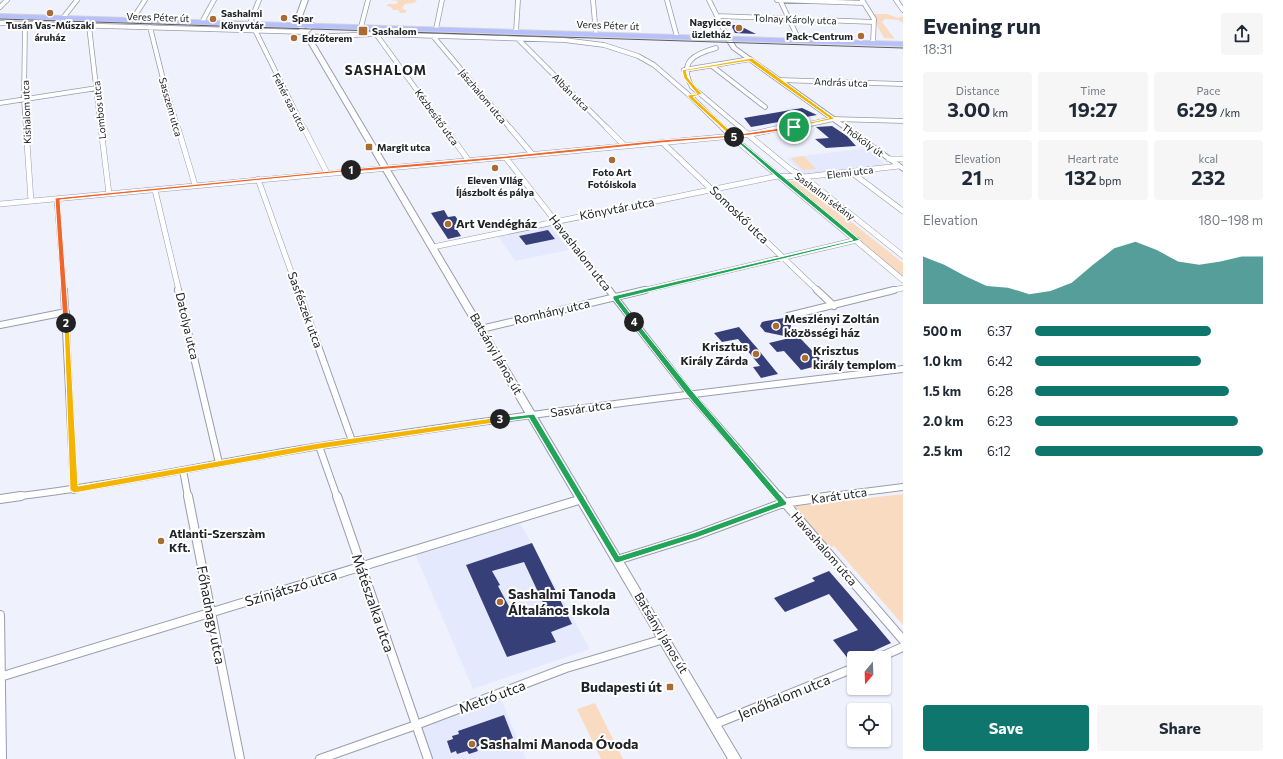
<!DOCTYPE html>
<html lang="en">
<head>
<meta charset="utf-8">
<style>
  body { margin:0; font-family:Commissioner,sans-serif; background:#f6f6f7; color:#1f2937; height:100vh; display:flex; flex-direction:column; font-size:15px; white-space:nowrap }
  * { box-sizing:border-box; margin:0 }
  p { font-size:13px; color:#747a83 }
  .icon { flex:none; width:22px; height:22px; fill:none; stroke:currentColor; stroke-width:2; stroke-linecap:round; stroke-linejoin:round }
  .map { position:relative; flex:1; overflow:hidden }
  .details { display:flex; flex-direction:column; background:#fff; width:380px }
  .details>* { flex:none }
  .needle { width:26px; rotate:199deg }
  .tools { position:absolute; left:847px; top:651px; display:grid; gap:8px }
  .tools a { display:grid; place-items:center; width:44px; height:44px; border-radius:4px; background:#fff; box-shadow:0 1px 3px #0004; font-size:20px }
  .pin { position:absolute; display:grid; place-items:center; width:34px; height:34px; color:#fff; margin:-17px; border:2px solid #fff; border-radius:50%; box-shadow:0 1px 4px #0007 }
  .km { position:absolute; width:20px; height:20px; margin:-10px; border-radius:50%; background:#222; color:#fff; font-size:11px; line-height:20px; text-align:center }
  .round { display:grid; place-items:center; flex:none; width:42px; height:42px; border-radius:4px; background:#f6f6f7 }
  .summary { display:flex; align-items:center; justify-content:space-between; height:68px; padding:0 20px }
  h1 { font-size:22px; font-weight:700; line-height:30px }
  .figures { display:grid; grid-template-columns:repeat(3,1fr); gap:6px; height:68px; padding:4px 20px }
  .figures div { display:grid; align-content:center; border-radius:4px; background:#f6f6f7; text-align:center }
  .figures b { font-size:20px; font-weight:700 }
  .figures small { font-size:11px; font-weight:400 }
  .figures p { font-size:11px }
  .chart { height:112px; padding:8px 20px }
  .chart p { display:flex; justify-content:space-between }
  .chart svg { width:100%; height:72px; margin-top:4px; fill:#0f766e; opacity:.7 }
  .primary-button { display:flex; gap:8px; margin-top:auto; padding:8px 20px }
  .primary-button a { flex:1; height:46px; border-radius:4px; background:#0f766e; color:#fff; font-size:16px; font-weight:700; line-height:46px; text-align:center }
  .primary-button a+a { background:#f6f6f7; color:#1f2937 }
  ul { padding:0 20px; list-style:none; font-size:13px }
  li { display:grid; grid-template-columns:64px 48px 1fr; align-items:center; height:30px }
  li i { height:10px; border-radius:5px; background:#0f766e }
  main { display:flex; flex:1; min-height:0 }
  .map>svg:first-child { display:block }
  .built { fill:#e5e9fe }
  .green { fill:#f9dbc2 }
  .building { fill:#373f79; fill-rule:evenodd }
  .lines { fill:none; stroke-linecap:round; stroke-linejoin:round }
  .street-far3-casing { stroke:#989cad; stroke-width:5.5 }
  .street-far2-casing { stroke:#989cad; stroke-width:6 }
  .street-far1-casing { stroke:#989cad; stroke-width:8 }
  .street-casing { stroke:#989cad; stroke-width:10 }
  .secondary-casing { stroke:#989cad; stroke-width:2 }
  .primary-casing { stroke:#d3d3d4; stroke-width:2 }
  .street-far3 { stroke:#fff; stroke-width:4 }
  .street-far2 { stroke:#fff; stroke-width:5 }
  .street-far1 { stroke:#fff; stroke-width:6 }
  .street { stroke:#fff; stroke-width:8 }
  .secondary { fill:#fff; fill-rule:evenodd }
  .primary { fill:#b6bfff; fill-rule:evenodd }
  .tram { stroke:#5b5d64; stroke-width:1 }
  .split-1 { fill:#f0652b; stroke:#fff }
  .split-2 { fill:#f0652b; stroke:#fff }
  .split-3 { fill:#f5b400; stroke:#fff }
  .split-4 { fill:#22a559; stroke:#fff }
  .split-5 { fill:#22a559; stroke:#fff }
  .split-6 { fill:#f5b400; stroke:#fff }
  .poi-dot { fill:#aa6c32; stroke:#fff; stroke-width:1.5 }
  .labels { text-anchor:middle; stroke-width:4; stroke-linejoin:round; paint-order:stroke }
  .far-poi-label { font-size:10px; font-weight:bold; fill:#212329; stroke:#fff; text-anchor:start }
  .far-street-label { font-size:10px; fill:#212329; stroke:#fff }
  .street-label { font-size:12px; fill:#212329; stroke:#fff }
  .poi-label { font-size:12px; font-weight:bold; fill:#212329; stroke:#fff; text-anchor:start }
  .far-district-label { font-size:13px; font-weight:bold; letter-spacing:1px; fill:#212329; stroke:#fff }
  .near-street-label { font-size:14px; fill:#212329; stroke:#fff }
  .near-poi-label { font-size:14px; font-weight:bold; fill:#212329; stroke:#fff; text-anchor:start }
</style>
</head>
<body>
<main>
<div class="map">
<svg width="903" height="759" viewBox="0 0 903 759">
  <rect width="100%" height="100%" fill="#eff2fd"/>
  <path class="built" d="M866 148 887 166 806 175 786 158Z
    M550 225 569 250 515 261 498 236Z
    M519 521 590 649 473 689 415 554Z
    M501 699 526 759H429L419 729Z"/>
  <path class="green" d="M391 0H416L417 1 413 3 405 4 402 8 407 11 405 13H400L398 10H393L391 7 387 6 388 4H396L398 1Z
    M873 14H887L898 18 903 16V23L898 20 885 19 882 22 895 39 884 38 878 28Z
    M804 156 816 169 803 170 791 158Z
    M786 181H800L903 263V278Z
    M903 494V625L834 546 827 549 790 507Z
    M595 703 623 759H601L577 709Z"/>
  <path class="building" d="M731 25H738L756 34 735 33Z
    M802 108 817 115 751 127 744 118Z
    M832 126 847 136 856 146 826 148 815 139 829 138 816 127Z
    M444 210 448 217 455 216 461 224 454 225 461 236 448 239 431 213Z
    M548 230 555 239 526 245 519 236Z
    M784 318 791 325 789 337 765 332 760 326 762 322 766 321Z
    M739 327 757 348 778 374 761 378 753 367 760 366 738 339 722 342 714 333Z
    M798 336 825 364 801 370 784 351 777 352 769 343Z
    M532 543 572 624 551 632 556 642 507 657 466 565ZM524 562 544 605 513 614 498 586 500 585 492 571Z
    M829 571 876 625 891 643 858 658H854V660L850 661 833 640 858 630 829 594 785 612 774 598 815 581 812 578Z
    M504 715 513 738 492 745 491 742 476 747 478 751 469 754 467 751 457 754 456 751 451 753 447 741 453 739 452 736 459 734 458 731Z"/>
  <g class="lines">
    <defs>
      <path id="street-far3" d="M593 0 596 34
        M667 0 677 37
        M709 0 728 38
        M777 0 864 3
        M780 0 799 40
        M862 0 874 19 873 43
        M896 0 903 10
        M0 7 7 0
        M717 16 874 22
        M63 18 77 0
        M132 20 145 0
        M202 22 214 0
        M0 23 306 32 313 25
        M250 23 259 0
        M25 24 24 99 26 129
        M89 26 101 129
        M150 27 164 83 178 129
        M361 27 368 0
        M436 29 442 0
        M255 30 304 129
        M516 32 518 0
        M376 34 445 129
        M433 36 511 129
        M308 37 376 34 564 40 604 45 638 56 654 65 690 96 724 129
        M518 39 608 129
        M716 48C694 54 678 62 692 87L742 129
        M712 66 765 107
        M684 70 750 59
        M779 80 903 84
        M0 103 97 88
        M776 129 791 125H806L833 119 903 121"/>
      <path id="street-far2" d="M26 128 31 201
        M101 128 109 194
        M178 128 195 185
        M304 128 327 173
        M445 128 469 161
        M510 128 533 155
        M607 128 625 146
        M723 128 738 142 903 280
        M740 128 791 170 804 177 903 256
        M662 142 818 291
        M506 158 610 291
        M889 159H903
        M851 172 903 211
        M258 179 298 291
        M155 190 179 291
        M57 199 64 291
        M0 204 733 136 757 133 780 128
        M433 247 778 176 804 177 899 166
        M641 291 857 240
        M890 291 903 288"/>
      <path id="street-far1" d="M64 290 74 490
        M178 290 219 463
        M298 290 352 441
        M609 290 690 394 780 497
        M817 290 834 306
        M788 316 894 290
        M0 325 66 312
        M481 329 645 290
        M319 446 337 497
        M183 470 188 497
        M12 497C116 485 217 462 320 446 514 415 708 392 903 369
        M824 497 903 487"/>
      <path id="street" d="M188 496 240 759
        M337 496 428 759
        M779 496 903 640
        M0 499 21 496
        M617 560 694 536 783 503 832 496
        M0 615 2 759
        M878 658 903 647
        M0 677 582 499
        M715 724 854 668
        M320 759 416 725 566 668 664 639"/>
      <path id="secondary" d="M302 0H308L300 22 311 37 741 759H728L305 37 294 22Z
        M728 36 730 37 736 47 903 166V171L732 49 725 38Z"/>
      <path id="primary" d="M0 14 903 42V46L0 18Z"/>
    </defs>
    <use href="#street-far3" class="street-far3-casing"/>
    <use href="#street-far2" class="street-far2-casing"/>
    <use href="#street-far1" class="street-far1-casing"/>
    <use href="#street" class="street-casing"/>
    <use href="#secondary" class="secondary-casing"/>
    <use href="#primary" class="primary-casing"/>
    <use href="#street-far3" class="street-far3"/>
    <use href="#street-far2" class="street-far2"/>
    <use href="#street-far1" class="street-far1"/>
    <use href="#street" class="street"/>
    <use href="#secondary" class="secondary"/>
    <use href="#primary" class="primary"/>
    <path class="tram" d="M0 19 903 48"/>
  </g>
  <path class="split-1" d="M794 126 795 128C747 138 699 139 650 144 551 155 451 164 351 172L348 170 351 169 506 156 662 140 733 135Z"/>
  <path class="split-2" d="M351 169 353 171 60 200 69 323 66 325 63 323 55 198Z"/>
  <path class="split-3" d="M64 322 69 323 78 486 319 443 500 417 503 419 500 422 319 449 74 493 70 490Z"/>
  <path class="split-4" d="M634 320 636 321 693 392 787 503 786 505 696 538 617 563 615 562 529 418 500 422 497 419 498 418 534 414 619 556 693 533 778 502 688 396 632 324 631 322Z"/>
  <path class="split-5" d="M734 136 860 240 619 299 637 322 632 324 613 299V296L853 240 777 177 733 138Z"/>
  <path class="split-6" d="M752 58 834 118V119L792 128V126L829 118 749 61 686 71 688 78 702 94 693 97 737 137 733 138 688 97V95L697 94 684 78 682 70Z"/>
  <g class="poi-dot">
    <circle cx="50" cy="13" r="4"/>
    <circle cx="284" cy="18" r="4"/>
    <circle cx="213" cy="19" r="4"/>
    <circle cx="739" cy="28" r="4"/>
    <rect x="358" y="26" width="10" height="10" rx="2"/>
    <circle cx="861" cy="36" r="4"/>
    <circle cx="294" cy="38" r="4"/>
    <rect x="365" y="143" width="8" height="8" rx="2"/>
    <circle cx="612" cy="160" r="4"/>
    <circle cx="495" cy="168" r="4"/>
    <circle cx="448" cy="224" r="4"/>
    <circle cx="776" cy="326" r="4"/>
    <circle cx="756" cy="354" r="4"/>
    <circle cx="805" cy="358" r="4"/>
    <circle cx="161" cy="541" r="4"/>
    <circle cx="500" cy="602" r="4"/>
    <rect x="666" y="683" width="8" height="8" rx="2"/>
    <circle cx="472" cy="744" r="4"/>
  </g>
  <g class="labels">
    <g class="far-poi-label">
      <text x="221" y="17">Sashalmi<tspan x="221" dy="12">Könyvtár</tspan></text>
      <text x="292" y="22">Spar</text>
      <text x="731" y="26" text-anchor="end">Nagyicce<tspan x="731" dy="12">üzletház</tspan></text>
      <text x="50" y="29" text-anchor="middle">Tusán Vas-Műszaki<tspan x="50" dy="12">áruház</tspan></text>
      <text x="372" y="35">Sashalom</text>
      <text x="853" y="40" text-anchor="end">Pack-Centrum</text>
      <text x="302" y="42">Edzőterem</text>
      <text x="377" y="151">Margit utca</text>
      <text x="612" y="176" text-anchor="middle">Foto Art<tspan x="612" dy="12">Fotóiskola</tspan></text>
      <text x="495" y="184" text-anchor="middle">Eleven VIlág<tspan x="495" dy="12">Íjászbolt és pálya</tspan></text>
    </g>
    <g class="far-street-label">
      <text transform="translate(158 17) rotate(2)" y="4">Veres Péter út</text>
      <text transform="translate(795 19) rotate(2)" y="4">Tolnay Károly utca</text>
      <text transform="translate(608 25) rotate(2)" y="4">Veres Péter út</text>
      <text transform="translate(841 82) rotate(2)" y="4">András utca</text>
      <text transform="translate(571 92) rotate(45)" y="4">Albán utca</text>
      <text transform="translate(483 96) rotate(50)" y="4">Jászhalom utca</text>
      <text transform="translate(290 102) rotate(63)" y="4">Fehér sas utca</text>
      <text transform="translate(171 107) rotate(74)" y="4">Sasszem utca</text>
      <text transform="translate(99 110) rotate(-96)" y="4">Lombos utca</text>
      <text transform="translate(26 112) rotate(-92)" y="4">Kishalom utca</text>
      <text transform="translate(437 117) rotate(54)" y="4">Kézbesítő utca</text>
      <text transform="translate(863 140) rotate(36)" y="4">Thököly út</text>
      <text transform="translate(850 172) rotate(-7)" y="4">Elemi utca</text>
      <text transform="translate(825 196) rotate(37)" y="4">Sashalmi sétány</text>
    </g>
    <g class="street-label">
      <text transform="translate(617 209) rotate(-11)" y="4">Könyvtár utca</text>
      <text transform="translate(739 215) rotate(44)" y="4">Somoskő utca</text>
      <text transform="translate(580 253) rotate(52)" y="4">Havashalom utca</text>
      <text transform="translate(305 310) rotate(70)" y="4">Sasfészek utca</text>
      <text transform="translate(552 312) rotate(-13)" y="4">Romhány utca</text>
      <text transform="translate(187 326) rotate(77)" y="4">Datolya utca</text>
      <text transform="translate(496 354) rotate(60)" y="4">Batsányi János út</text>
      <text transform="translate(581 409) rotate(-8)" y="4">Sasvár utca</text>
      <text transform="translate(839 496) rotate(-8)" y="4">Karát utca</text>
      <text transform="translate(824 549) rotate(49)" y="4">Havashalom utca</text>
      <text transform="translate(661 633) rotate(59)" y="4">Batsányi János út</text>
    </g>
    <g class="poi-label">
      <text x="456" y="228">Art Vendégház</text>
      <text x="784" y="323">Meszlényi Zoltán<tspan x="784" dy="14">közösségi ház</tspan></text>
      <text x="748" y="351" text-anchor="end">Krisztus<tspan x="748" dy="14">Király Zárda</tspan></text>
      <text x="813" y="355">Krisztus<tspan x="813" dy="14">király templom</tspan></text>
      <text x="169" y="538">Atlanti-Szerszàm<tspan x="169" dy="14">Kft.</tspan></text>
    </g>
    <g class="far-district-label">
      <text x="386" y="75">SASHALOM</text>
    </g>
    <g class="near-street-label">
      <text transform="translate(291 588) rotate(-17)" y="5">Színjátszó utca</text>
      <text transform="translate(373 603) rotate(71)" y="5">Mátészalka utca</text>
      <text transform="translate(211 615) rotate(79)" y="5">Főhadnagy utca</text>
      <text transform="translate(492 697) rotate(-21)" y="5">Metró utca</text>
      <text transform="translate(784 697) rotate(-22)" y="5">Jenőhalom utca</text>
    </g>
    <g class="near-poi-label">
      <text x="508" y="599">Sashalmi Tanoda<tspan x="508" dy="16">Általános Iskola</tspan></text>
      <text x="662" y="692" text-anchor="end">Budapesti út</text>
      <text x="480" y="749">Sashalmi Manoda Óvoda</text>
    </g>
  </g>
</svg>
<div class="tools">
<a><svg class="needle" viewBox="-14 -14 28 28"><path d="M0-13l5 13h-10z" fill="#e53935"/><path d="M0 13l5-13h-10z" fill="#747a83"/></svg></a>
<a><svg class="icon" aria-label="locate" viewBox="0 0 24 24"><circle cx="12" cy="12" r="6"/><path d="M12 2v4M12 18v4M2 12h4M18 12h4"/></svg></a>
</div>
<div class="pin" style="left:794px;top:127px;background:#1e9e55"><svg class="icon" aria-label="arrive" viewBox="0 0 24 24"><path d="M6 21V4h12l-3 4 3 4H6"/></svg></div>
<b class="km" style="left:351px;top:170px">1</b>
<b class="km" style="left:66px;top:323px">2</b>
<b class="km" style="left:500px;top:419px">3</b>
<b class="km" style="left:634px;top:322px">4</b>
<b class="km" style="left:734px;top:137px">5</b>
</div>
<section class="details">
<div class="summary"><div><h1>Evening run</h1><p>18:31</p></div><a class="round"><svg class="icon" aria-label="share" viewBox="0 0 24 24"><path d="M12 15V3M7 8l5-5 5 5M5 13v7h14v-7"/></svg></a></div>
<div class="figures">
<div><p>Distance</p><b>3.00<small> km</small></b></div>
<div><p>Time</p><b>19:27</b></div>
<div><p>Pace</p><b>6:29<small> /km</small></b></div>
</div>
<div class="figures">
<div><p>Elevation</p><b>21<small> m</small></b></div>
<div><p>Heart rate</p><b>132<small> bpm</small></b></div>
<div><p>kcal</p><b>232</b></div>
</div>
<div class="chart"><p><span>Elevation</span>180–198 m</p>
<svg viewBox="0 0 160 44" preserveAspectRatio="none"><path d="M0 44V15L10 20L20 27L30 33L40 34L50 38L60 36L70 31L80 20L90 10L100 6L110 11L120 18L130 20L140 18L150 15L160 15V44z"/></svg>
</div>
<ul>
<li><b>500 m</b>6:37<i style="width:77%"></i></li>
<li><b>1.0 km</b>6:42<i style="width:73%"></i></li>
<li><b>1.5 km</b>6:28<i style="width:85%"></i></li>
<li><b>2.0 km</b>6:23<i style="width:89%"></i></li>
<li><b>2.5 km</b>6:12<i style="width:100%"></i></li>
</ul>
<div class="primary-button"><a>Save</a><a>Share</a></div>
</section>
</main>
</body>
</html>
